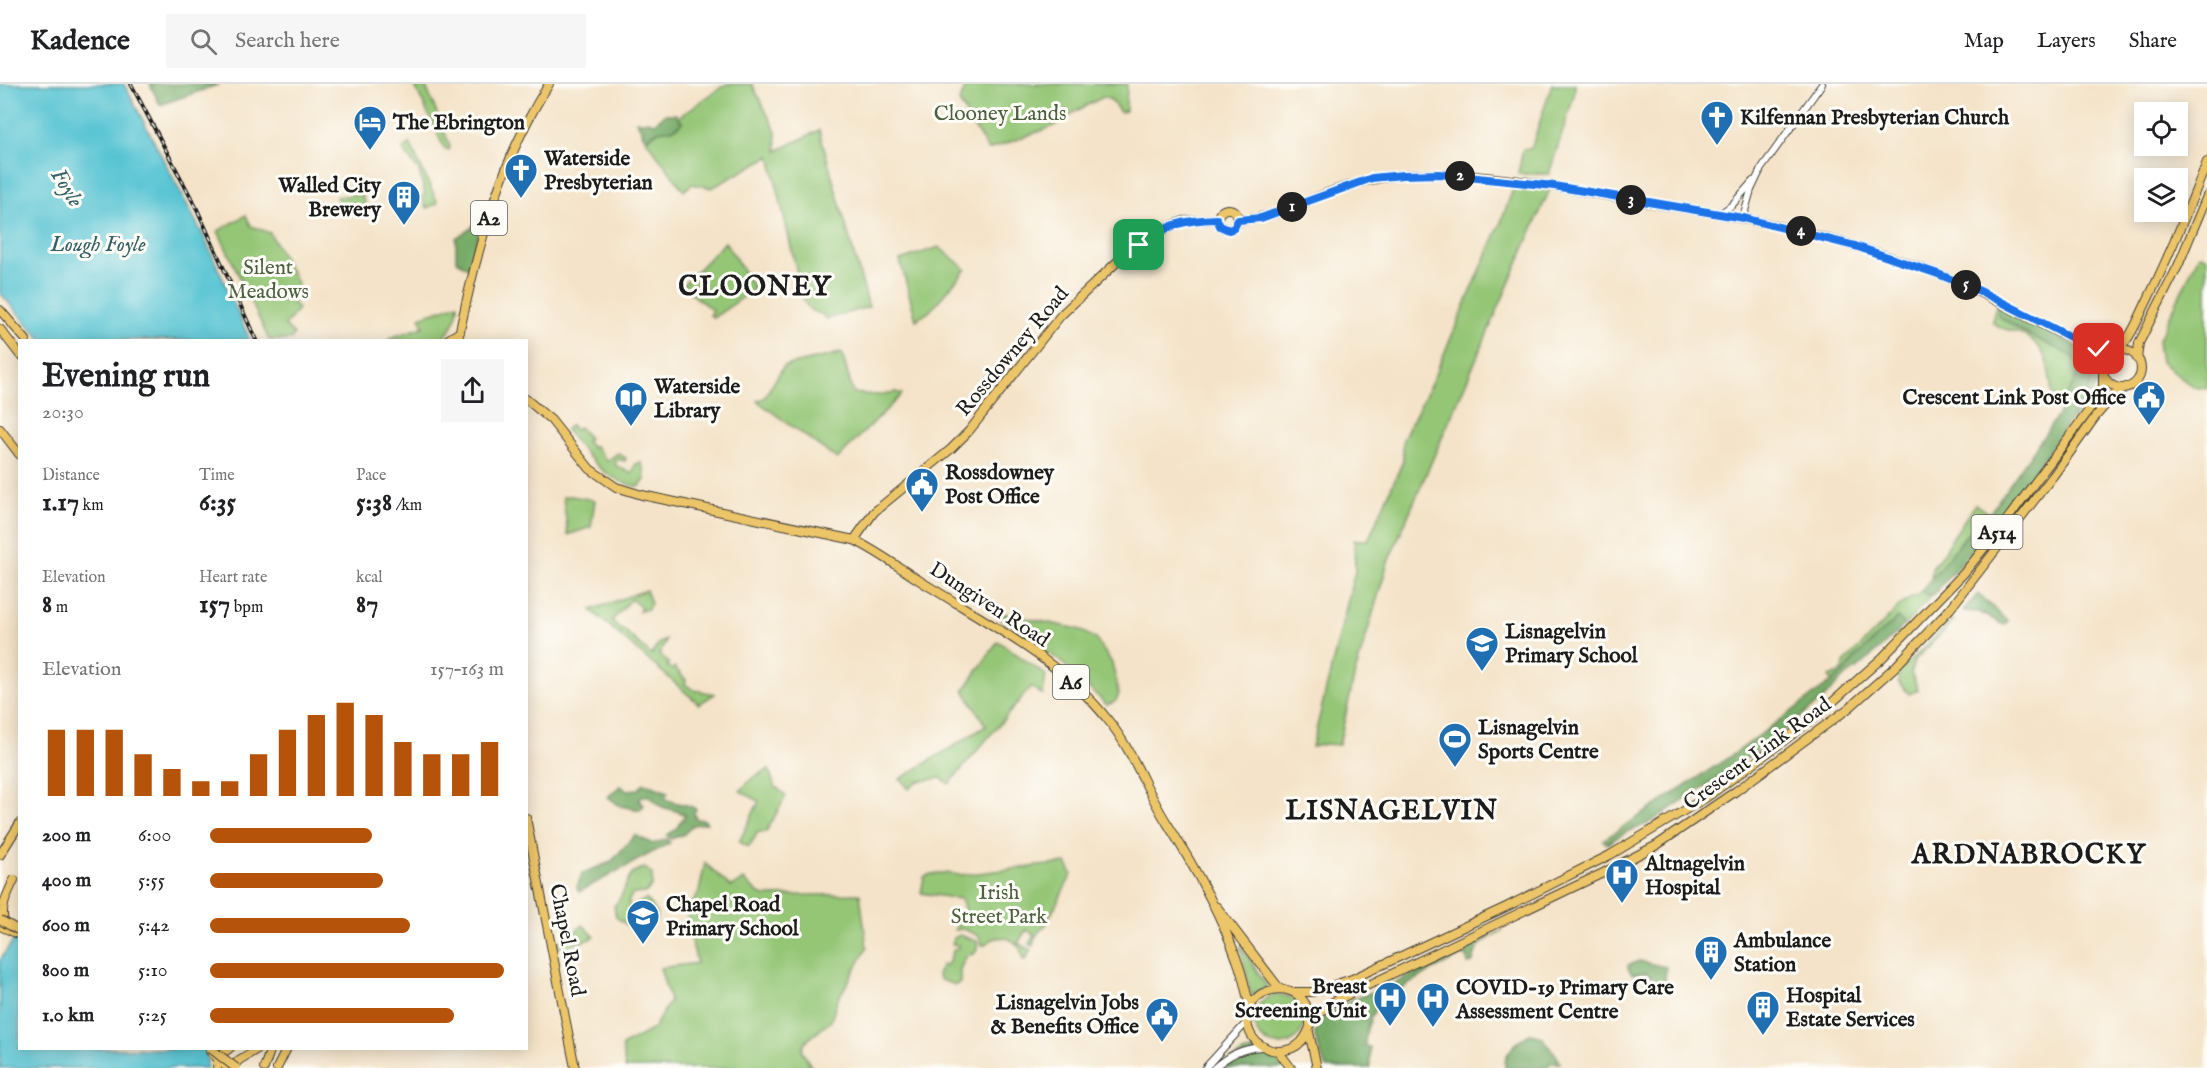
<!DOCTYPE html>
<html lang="en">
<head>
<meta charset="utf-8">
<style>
  body { margin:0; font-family:"IM FELL English",serif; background:#f6f6f6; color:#202124; height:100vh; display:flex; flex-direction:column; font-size:22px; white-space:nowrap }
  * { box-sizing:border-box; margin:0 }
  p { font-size:20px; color:#757577 }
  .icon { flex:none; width:33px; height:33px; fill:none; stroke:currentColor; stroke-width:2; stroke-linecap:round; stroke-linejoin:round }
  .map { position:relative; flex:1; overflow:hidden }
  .panel { position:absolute; left:18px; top:255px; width:510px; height:711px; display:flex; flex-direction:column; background:#fff; border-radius:0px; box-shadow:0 3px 15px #0003 }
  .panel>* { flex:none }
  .fabs { position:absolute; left:2134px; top:18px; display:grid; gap:12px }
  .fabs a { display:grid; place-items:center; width:54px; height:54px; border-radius:0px; background:#fff; box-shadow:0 3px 15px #0003; font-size:30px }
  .pin { position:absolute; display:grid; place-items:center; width:51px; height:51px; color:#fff; margin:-26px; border-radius:12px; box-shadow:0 3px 9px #0006 }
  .km { position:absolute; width:30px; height:30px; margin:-15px; border-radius:50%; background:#222; color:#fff; font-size:16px; line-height:30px; text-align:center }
  .round { display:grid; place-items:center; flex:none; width:63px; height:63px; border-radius:0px; background:#f6f6f6 }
  .headline { display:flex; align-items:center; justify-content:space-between; height:102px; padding:0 24px }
  h1 { font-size:33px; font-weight:700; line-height:45px }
  .figures { display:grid; grid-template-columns:repeat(3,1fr); gap:9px; height:102px; padding:6px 24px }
  .figures div { display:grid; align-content:center }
  .figures b { font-size:26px; font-weight:700 }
  .figures small { font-size:16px; font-weight:400 }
  .figures p { font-size:16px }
  .chart { height:168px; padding:12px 24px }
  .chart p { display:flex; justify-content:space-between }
  .chart svg { width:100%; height:108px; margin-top:6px; stroke:#b45309; stroke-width:6 }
  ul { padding:0 24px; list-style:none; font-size:20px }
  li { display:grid; grid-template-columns:96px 72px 1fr; align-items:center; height:45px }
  li i { height:15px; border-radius:8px; background:#b45309 }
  header { display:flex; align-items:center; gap:36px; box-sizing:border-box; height:84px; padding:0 30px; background:#fff; border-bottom:2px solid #e0e0e0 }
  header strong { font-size:28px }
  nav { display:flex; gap:33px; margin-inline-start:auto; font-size:21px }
  .search { width:420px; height:54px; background:#f6f6f6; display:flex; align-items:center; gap:15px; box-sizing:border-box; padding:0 21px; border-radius:0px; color:#757577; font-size:22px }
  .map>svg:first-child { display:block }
  .green { fill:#94c676; stroke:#587149; stroke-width:1.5 }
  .forest { fill:#77ab67; stroke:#4a6442; stroke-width:1.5 }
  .water { fill:#58c4d3; stroke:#3a7078; stroke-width:1.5 }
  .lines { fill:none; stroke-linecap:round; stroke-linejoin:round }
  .minor-casing { stroke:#3c3a36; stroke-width:8 }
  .major-casing { stroke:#3c3a36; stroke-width:10 }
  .highway-casing { stroke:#3c3a36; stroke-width:10 }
  .minor { stroke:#fff; stroke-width:6 }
  .major { stroke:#edc569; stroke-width:8 }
  .highway { stroke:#edc569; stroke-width:8 }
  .rail-casing { stroke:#1c1c1c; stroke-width:4 }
  .rail { stroke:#fdfcf7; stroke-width:1.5; stroke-dasharray:4.5; stroke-linecap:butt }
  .highway-bridge-casing { stroke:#3c3a36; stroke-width:10; stroke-linecap:butt }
  .highway-bridge { stroke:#edc569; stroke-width:8 }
  .route-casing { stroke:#fff; stroke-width:12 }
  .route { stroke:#1a73e8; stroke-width:8 }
  .labels { text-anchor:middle; stroke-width:6; stroke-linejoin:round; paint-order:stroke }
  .shield { fill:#fdfcf7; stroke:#605f5e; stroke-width:1.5 }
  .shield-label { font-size:20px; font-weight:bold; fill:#1c1c1c }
  .park-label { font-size:21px; fill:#4c6040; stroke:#fdfcf7 }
  .poi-label { font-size:21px; font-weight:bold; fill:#1c1c1c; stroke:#fdfcf7; text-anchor:start }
  .street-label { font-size:21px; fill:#1c1c1c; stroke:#fdfcf7 }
  .water-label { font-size:22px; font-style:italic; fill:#345f65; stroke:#fdfcf7 }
  .district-label { font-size:27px; font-weight:bold; letter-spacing:1.5px; fill:#1c1c1c; stroke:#fdfcf7 }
</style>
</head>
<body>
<header>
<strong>Kadence</strong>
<div class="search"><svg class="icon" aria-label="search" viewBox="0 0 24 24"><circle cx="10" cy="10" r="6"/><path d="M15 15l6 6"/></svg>Search here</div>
<nav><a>Map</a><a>Layers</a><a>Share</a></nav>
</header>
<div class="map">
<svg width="2207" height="984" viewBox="0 0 2207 984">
  <rect width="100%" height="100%" fill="#fdfcf7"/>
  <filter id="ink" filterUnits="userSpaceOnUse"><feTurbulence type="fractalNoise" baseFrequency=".0167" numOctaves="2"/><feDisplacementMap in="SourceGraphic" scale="12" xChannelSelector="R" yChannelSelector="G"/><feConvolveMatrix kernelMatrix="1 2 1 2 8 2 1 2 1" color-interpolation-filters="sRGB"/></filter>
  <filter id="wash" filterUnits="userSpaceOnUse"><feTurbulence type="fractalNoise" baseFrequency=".008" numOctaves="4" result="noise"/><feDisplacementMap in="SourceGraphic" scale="24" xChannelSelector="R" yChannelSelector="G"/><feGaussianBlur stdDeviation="1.35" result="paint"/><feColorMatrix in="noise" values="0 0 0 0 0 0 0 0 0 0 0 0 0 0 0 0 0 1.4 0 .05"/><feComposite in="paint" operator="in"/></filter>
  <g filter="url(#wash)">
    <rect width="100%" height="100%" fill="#f4e3c8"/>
    <path class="green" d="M414 0H425L450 62 449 66 444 64Z
      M726 0H752L776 47 777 67 819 46 869 223 826 235 822 230C811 228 808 225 803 215L770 72 712 104 692 100 684 107 646 56Z
      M967 0H1127L1126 27 1120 28 1111 16 1103 13 1078 26 1054 42 988 66 959 18Z
      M1552 0H1575L1574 12 1549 90H1518L1523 65H1531Z
      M410 60 437 117V120L426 124 422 113 425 110 419 87 403 66Z
      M1515 99 1550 105 1388 478 1354 593 1339 661 1325 660 1312 663 1355 487 1354 456H1368L1403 377V355L1431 300 1501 138Z
      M361 110 368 126 343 128 336 113Z
      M246 131 251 142 270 149 297 199V203L291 211 292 217 298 225 285 242 294 250 291 256H269L218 147Z
      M725 158 755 205 713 234 710 231 713 227 682 202Z
      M939 163 966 185 929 228 916 236 900 176Z
      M2199 171 2207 173V305L2193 303 2161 278 2158 257Z
      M458 220C458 232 452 246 443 254L434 256H388L389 254 423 243 420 233Z
      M1996 221 2074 261C2111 284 2097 307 2074 335L2061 327 2064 316 2055 313 2052 310C2049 283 2048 260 2017 248 2007 245 1999 246 1992 237Z
      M842 269 853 309 876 311 896 308 902 310 837 375 757 317 764 314 784 282Z
      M571 341 575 346 579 343 589 354 586 357 592 364 595 362 607 377 618 369 626 374 625 377 617 375 615 381 632 390 635 381 640 378 644 384 645 396 639 403C602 396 589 372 565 346Z
      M571 412 595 416 591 443 568 451 563 413Z
      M1975 420 1998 436 1964 476 1905 541 1897 534 1854 575 1846 587 1832 597 1829 593 1843 587 1844 579 1899 523 1913 512 1915 513 1931 497 1932 483 1946 466 1945 465Z
      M646 506 651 519 648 525 639 527 641 524 631 515 612 537 622 546 623 545 651 571 659 559 666 556 659 571 669 579 667 582 672 586 674 583 686 596 685 600 694 606 715 610 699 620 591 526Z
      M996 528 1078 545 1096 555 1112 579 1119 610 1115 618 1107 621 1060 577 995 531Z
      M1950 537H1954L1914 577 1911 588 1918 606 1909 610 1898 598 1899 588Z
      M998 557 1046 591 1043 611 1031 603 949 700 941 694 919 697 909 705 900 695 986 642 964 606Z
      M769 685 774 701 786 712 766 748H758L749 763 739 758 759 717 740 707 752 694Z
      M705 779 731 803 744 796 759 810 765 812 860 810 867 864 837 917 831 937 804 959 802 967 811 982 808 984H625L622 962 653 945 670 917 660 884 697 879 687 840 688 827 699 808Z
      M1066 779 1072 790 1045 842C1038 847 1034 853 1033 862L1029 860 1034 850 1026 846 1018 859 1031 866 1026 875 1023 876C1022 855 999 846 985 861H982L979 852 963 845 955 846 960 831 967 832 961 815 921 809 924 793C934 787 948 789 960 791Z
      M645 784 652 790V802L645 809 633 810C629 814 627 819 631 824L646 815 657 829 656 836 650 840 632 845 616 833 614 822C628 809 623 788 645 784Z
      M583 841 595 853 573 861 555 865 559 857 570 852Z
      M960 851 977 857V866L973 871 968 870 960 885V899L955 901 940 896 937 890 942 881H947L954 865H957L958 861 952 860 954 854Z
      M1240 861 1267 902 1251 911Z
      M1254 936a25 25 0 1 1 50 0a25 25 0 1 1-50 0Z"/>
    <path class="forest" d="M150 0H220L160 21Z
      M666 30H676L682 38C675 48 667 45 659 47 653 49 651 53 645 54L642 49 643 48 636 37H648L654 39Z
      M478 135 482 138 468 184 456 176V154L471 144Z
      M1998 222 2074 261 2087 269 2096 283 2087 311 2020 408 1964 476 1934 510 1926 511 1922 506 1979 435 1989 430 2061 327 2062 321 2077 291 2082 286 2072 272 2025 249 2001 234 1998 231Z
      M1978 510 2008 537 2004 541 1979 528 1963 527Z
      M1897 534 1905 541 1863 580 1842 595 1823 615 1766 661 1718 695 1647 740 1624 749 1607 760 1603 756 1737 668 1846 587 1854 575Z
      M644 699 668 708 665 714C674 721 685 718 696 725L694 729 696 735 705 736 707 739 693 741 684 750 671 755 667 751 676 745 685 731C671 722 662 729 650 712H642L639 717 644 721 640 726 620 722 608 713 620 702 627 706 639 705Z
      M635 751 653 760 667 755 670 759 579 808 577 803 582 789 611 778Z
      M1503 846C1490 854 1474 860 1473 879L1468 880 1466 870 1431 887 1389 912 1385 910C1373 927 1365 942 1365 963L1370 964V984H1326L1315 954V948L1321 936 1333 926 1353 915 1389 902Z
      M1639 877 1666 883 1665 896 1662 900 1654 896 1647 889 1632 890 1628 885V881Z
      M1530 950 1543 953C1547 963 1558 969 1560 979H1550L1547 984H1505C1503 969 1517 957 1530 950Z
      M1255 966C1268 970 1277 973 1286 984H1218L1243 969Z"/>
    <path class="water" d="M0 0H124L205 155 250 256H42L0 209Z
      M19 848 20 964 211 965 207 971V984H0V876Z"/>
  </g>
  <g filter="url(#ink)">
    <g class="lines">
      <defs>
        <path id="minor" d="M1720 130 1732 121 1753 97
          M1743 134 1751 106 1761 85 1822 0
          M1205 984 1247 938
          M1214 984C1228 971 1243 964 1262 963"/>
        <path id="major" d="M1218 135a10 10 0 1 1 20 0a10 10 0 1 1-20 0Z
          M1238 136C1271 135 1300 120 1330 108 1360 97 1391 90 1423 90 1493 89 1563 104 1632 116 1668 122 1704 127 1740 134 1807 147 1874 166 1938 190 1998 212 2051 253 2113 268
          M2087 262 2104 279
          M0 345 20 371
          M854 456 874 428 951 365 969 347 1061 231 1117 178 1139 161 1173 141 1184 137 1217 135
          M526 734 575 984"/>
        <path id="highway" d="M0 226 26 256
          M0 245 20 271
          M447 256 460 248
          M458 256C476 169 500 76 549 0
          M2103 285a19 19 0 1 1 38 0a19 19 0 1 1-38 0Z
          M2118 267C2132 252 2139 233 2148 215 2170 170 2189 124 2207 78
          M2137 275 2139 259 2178 182 2207 112
          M526 315 551 336 590 385 616 403 642 411 854 456C883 470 907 490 935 506 996 544 1063 579 1108 636 1133 667 1146 706 1167 739 1194 782 1220 828 1237 876 1243 891 1246 908 1250 924
          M0 771 20 739
          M1217 823 1279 904
          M4 837C0 823 8 809 14 796
          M0 842 18 850
          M1294 908H1313L1352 895 1506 823 1610 771 1707 713 1754 679 1818 631 1882 574 1964 489 2006 437 2099 313 2103 302V290
          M1310 940C1310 887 1238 900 1248 943 1250 950 1254 957 1261 961 1275 971 1296 968 1305 953 1310 946 1310 939 1316 933 1321 927 1327 923 1333 918L1603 789 1657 761 1736 707 1849 624 1896 582 1950 525 2053 392 2096 332 2113 312 2126 303
          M1309 948 1317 984
          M210 967 225 982 234 980
          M1278 967 1291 984
          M217 984 219 972 230 964
          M232 984 239 976 259 964
          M264 984 271 964
          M277 984 287 964"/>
      </defs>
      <use href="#minor" class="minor-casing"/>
      <use href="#major" class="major-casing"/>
      <use href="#highway" class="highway-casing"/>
      <use href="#minor" class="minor"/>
      <use href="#major" class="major"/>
      <use href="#highway" class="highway"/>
      <defs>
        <path id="rail" d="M131 0 197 125 256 256"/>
      </defs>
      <use href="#rail" class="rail-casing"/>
      <use href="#rail" class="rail"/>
      <defs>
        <path id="highway-bridge" d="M0 836 20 847
          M210 964 236 984"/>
      </defs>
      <use href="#highway-bridge" class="highway-bridge-casing"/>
      <use href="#highway-bridge" class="highway-bridge"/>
    </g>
  </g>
  <g class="lines" filter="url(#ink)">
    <defs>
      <path id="route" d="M1139 161C1169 141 1180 136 1217 135L1220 142 1229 146 1234 144 1238 136 1261 134 1372 94 1403 91 1439 90 1554 102 1743 134 1855 162 1938 190 1980 207 2086 261 2099 265"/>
    </defs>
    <use href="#route" class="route-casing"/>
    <use href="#route" class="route"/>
  </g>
  <defs>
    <symbol id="church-pin" viewBox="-11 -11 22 30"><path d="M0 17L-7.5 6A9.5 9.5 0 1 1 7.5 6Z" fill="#1f6fb2" stroke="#fdfcf7"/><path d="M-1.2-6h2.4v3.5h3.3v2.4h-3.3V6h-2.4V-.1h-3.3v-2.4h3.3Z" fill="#fff"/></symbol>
    <symbol id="hotel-pin" viewBox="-11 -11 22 30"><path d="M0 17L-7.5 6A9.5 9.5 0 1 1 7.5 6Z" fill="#1f6fb2" stroke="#fdfcf7"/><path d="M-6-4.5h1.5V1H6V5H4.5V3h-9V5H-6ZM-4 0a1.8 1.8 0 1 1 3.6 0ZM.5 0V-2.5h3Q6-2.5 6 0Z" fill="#fff"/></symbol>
    <symbol id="building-pin" viewBox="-11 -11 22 30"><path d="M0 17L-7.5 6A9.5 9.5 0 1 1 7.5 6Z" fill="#1f6fb2" stroke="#fdfcf7"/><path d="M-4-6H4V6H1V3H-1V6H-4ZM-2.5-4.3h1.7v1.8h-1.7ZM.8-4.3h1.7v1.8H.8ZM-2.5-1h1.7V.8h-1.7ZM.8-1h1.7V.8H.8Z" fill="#fff"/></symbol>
    <symbol id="civic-pin" viewBox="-11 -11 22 30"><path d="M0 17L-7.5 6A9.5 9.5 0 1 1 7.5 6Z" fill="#1f6fb2" stroke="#fdfcf7"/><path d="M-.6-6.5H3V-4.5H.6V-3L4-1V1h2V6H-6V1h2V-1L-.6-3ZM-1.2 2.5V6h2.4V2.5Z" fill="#fff"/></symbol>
    <symbol id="library-pin" viewBox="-11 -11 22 30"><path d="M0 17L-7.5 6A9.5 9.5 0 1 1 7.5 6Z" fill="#1f6fb2" stroke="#fdfcf7"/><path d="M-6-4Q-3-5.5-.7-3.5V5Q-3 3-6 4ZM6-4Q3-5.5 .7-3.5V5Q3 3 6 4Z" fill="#fff"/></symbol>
    <symbol id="school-pin" viewBox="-11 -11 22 30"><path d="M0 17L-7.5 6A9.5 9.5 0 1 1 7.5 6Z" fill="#1f6fb2" stroke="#fdfcf7"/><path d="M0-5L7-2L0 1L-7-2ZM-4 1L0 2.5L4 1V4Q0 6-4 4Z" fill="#fff"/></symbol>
    <symbol id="stadium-pin" viewBox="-11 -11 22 30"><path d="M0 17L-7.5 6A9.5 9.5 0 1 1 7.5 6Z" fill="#1f6fb2" stroke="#fdfcf7"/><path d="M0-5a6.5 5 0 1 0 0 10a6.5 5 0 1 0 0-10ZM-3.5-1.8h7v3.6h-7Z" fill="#fff"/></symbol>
    <symbol id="hospital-pin" viewBox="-11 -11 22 30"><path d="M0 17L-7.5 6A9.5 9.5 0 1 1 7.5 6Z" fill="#1f6fb2" stroke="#fdfcf7"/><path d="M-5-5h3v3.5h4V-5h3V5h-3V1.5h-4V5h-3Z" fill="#fff"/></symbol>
  </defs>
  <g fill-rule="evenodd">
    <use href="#church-pin" x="1698" y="14" width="38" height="52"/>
    <use href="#hotel-pin" x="351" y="19" width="38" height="52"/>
    <use href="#church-pin" x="502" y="67" width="38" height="52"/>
    <use href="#building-pin" x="385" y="94" width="38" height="52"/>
    <use href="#civic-pin" x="2130" y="294" width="38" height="52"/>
    <use href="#library-pin" x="612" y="295" width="38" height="52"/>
    <use href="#civic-pin" x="903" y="381" width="38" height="52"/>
    <use href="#school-pin" x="1463" y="540" width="38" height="52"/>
    <use href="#stadium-pin" x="1436" y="636" width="38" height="52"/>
    <use href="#hospital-pin" x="1603" y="772" width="38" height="52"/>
    <use href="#school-pin" x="624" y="813" width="38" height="52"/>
    <use href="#building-pin" x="1692" y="849" width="38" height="52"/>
    <use href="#hospital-pin" x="1371" y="895" width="38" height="52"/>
    <use href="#hospital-pin" x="1414" y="896" width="38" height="52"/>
    <use href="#building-pin" x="1744" y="904" width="38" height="52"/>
    <use href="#civic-pin" x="1143" y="911" width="38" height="52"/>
  </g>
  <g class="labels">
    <g class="shield">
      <rect x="471" y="117" width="36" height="34" rx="4.5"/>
      <rect x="1971.5" y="431" width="51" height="34" rx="4.5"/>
      <rect x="1053" y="581" width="36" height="34" rx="4.5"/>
    </g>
    <g class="shield-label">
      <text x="489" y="141">A2</text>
      <text x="1997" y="455">A514</text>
      <text x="1071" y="605">A6</text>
    </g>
    <g class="park-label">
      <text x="1000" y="36">Clooney Lands</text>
      <text x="268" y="190">Silent<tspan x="268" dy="24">Meadows</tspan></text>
      <text x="999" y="815">Irish<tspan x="999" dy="24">Street Park</tspan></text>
    </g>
    <g class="poi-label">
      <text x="1740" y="40">Kilfennan Presbyterian Church</text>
      <text x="393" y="45">The Ebrington</text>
      <text x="544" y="81">Waterside<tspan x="544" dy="24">Presbyterian</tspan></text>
      <text x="381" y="108" text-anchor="end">Walled City<tspan x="381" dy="24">Brewery</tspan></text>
      <text x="654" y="309">Waterside<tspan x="654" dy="24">Library</tspan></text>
      <text x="2126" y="320" text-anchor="end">Crescent Link Post Office</text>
      <text x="945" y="395">Rossdowney<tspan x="945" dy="24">Post Office</tspan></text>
      <text x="1505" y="554">Lisnagelvin<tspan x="1505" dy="24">Primary School</tspan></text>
      <text x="1478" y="650">Lisnagelvin<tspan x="1478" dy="24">Sports Centre</tspan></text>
      <text x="1645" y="786">Altnagelvin<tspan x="1645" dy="24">Hospital</tspan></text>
      <text x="666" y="827">Chapel Road<tspan x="666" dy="24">Primary School</tspan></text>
      <text x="1734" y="863">Ambulance<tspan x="1734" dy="24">Station</tspan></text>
      <text x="1367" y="909" text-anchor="end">Breast<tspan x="1367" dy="24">Screening Unit</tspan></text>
      <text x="1456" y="910">COVID-19 Primary Care<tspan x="1456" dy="24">Assessment Centre</tspan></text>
      <text x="1786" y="918">Hospital<tspan x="1786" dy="24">Estate Services</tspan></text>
      <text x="1139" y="925" text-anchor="end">Lisnagelvin Jobs<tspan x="1139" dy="24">&amp; Benefits Office</tspan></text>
    </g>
    <g class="street-label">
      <text transform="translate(1012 267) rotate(-50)" y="7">Rossdowney Road</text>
      <text transform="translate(990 520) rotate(33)" y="7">Dungiven Road</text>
      <text transform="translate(1757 669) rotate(-36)" y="7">Crescent Link Road</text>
      <text transform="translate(568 856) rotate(79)" y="7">Chapel Road</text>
    </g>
    <g class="water-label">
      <text transform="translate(68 103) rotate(58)" y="8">Foyle</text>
      <text x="98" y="167">Lough Foyle</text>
    </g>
    <g class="district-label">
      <text x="755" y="211">CLOONEY</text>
      <text x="1392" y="735">LISNAGELVIN</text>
      <text x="2029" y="779">ARDNABROCKY</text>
    </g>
  </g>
</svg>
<div class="fabs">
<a><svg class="icon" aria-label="locate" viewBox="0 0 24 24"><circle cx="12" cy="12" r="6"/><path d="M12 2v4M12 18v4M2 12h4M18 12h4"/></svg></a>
<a><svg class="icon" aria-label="layers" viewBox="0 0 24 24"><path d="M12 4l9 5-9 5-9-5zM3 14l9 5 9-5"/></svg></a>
</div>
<div class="pin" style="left:1139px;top:161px;background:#1e9e55"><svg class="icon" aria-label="arrive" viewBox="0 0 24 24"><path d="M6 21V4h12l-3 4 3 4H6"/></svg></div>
<div class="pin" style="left:2099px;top:265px;background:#d93025"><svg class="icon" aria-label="check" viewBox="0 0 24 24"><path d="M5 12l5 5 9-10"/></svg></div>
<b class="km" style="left:1292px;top:123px">1</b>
<b class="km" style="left:1460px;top:92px">2</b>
<b class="km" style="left:1631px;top:116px">3</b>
<b class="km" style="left:1801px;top:147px">4</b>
<b class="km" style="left:1966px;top:201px">5</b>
<section class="panel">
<div class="headline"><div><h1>Evening run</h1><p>20:30</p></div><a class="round"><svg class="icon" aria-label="share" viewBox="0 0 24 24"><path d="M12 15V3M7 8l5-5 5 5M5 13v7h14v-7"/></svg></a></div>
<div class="figures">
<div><p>Distance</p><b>1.17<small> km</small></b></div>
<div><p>Time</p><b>6:35</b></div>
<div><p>Pace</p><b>5:38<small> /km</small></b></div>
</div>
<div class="figures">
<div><p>Elevation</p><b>8<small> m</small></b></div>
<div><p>Heart rate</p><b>157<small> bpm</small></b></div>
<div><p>kcal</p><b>87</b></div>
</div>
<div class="chart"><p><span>Elevation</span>157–163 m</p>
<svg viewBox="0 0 160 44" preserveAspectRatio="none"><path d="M5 44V17M15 44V17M25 44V17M35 44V27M45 44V33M55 44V38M65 44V38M75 44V27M85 44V17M95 44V11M105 44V6M115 44V11M125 44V22M135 44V27M145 44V27M155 44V22"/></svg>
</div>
<ul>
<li><b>200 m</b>6:00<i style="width:55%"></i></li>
<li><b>400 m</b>5:55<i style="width:59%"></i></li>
<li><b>600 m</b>5:42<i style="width:68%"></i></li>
<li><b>800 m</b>5:10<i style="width:100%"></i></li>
<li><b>1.0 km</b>5:25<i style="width:83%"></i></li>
</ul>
</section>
</div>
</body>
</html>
